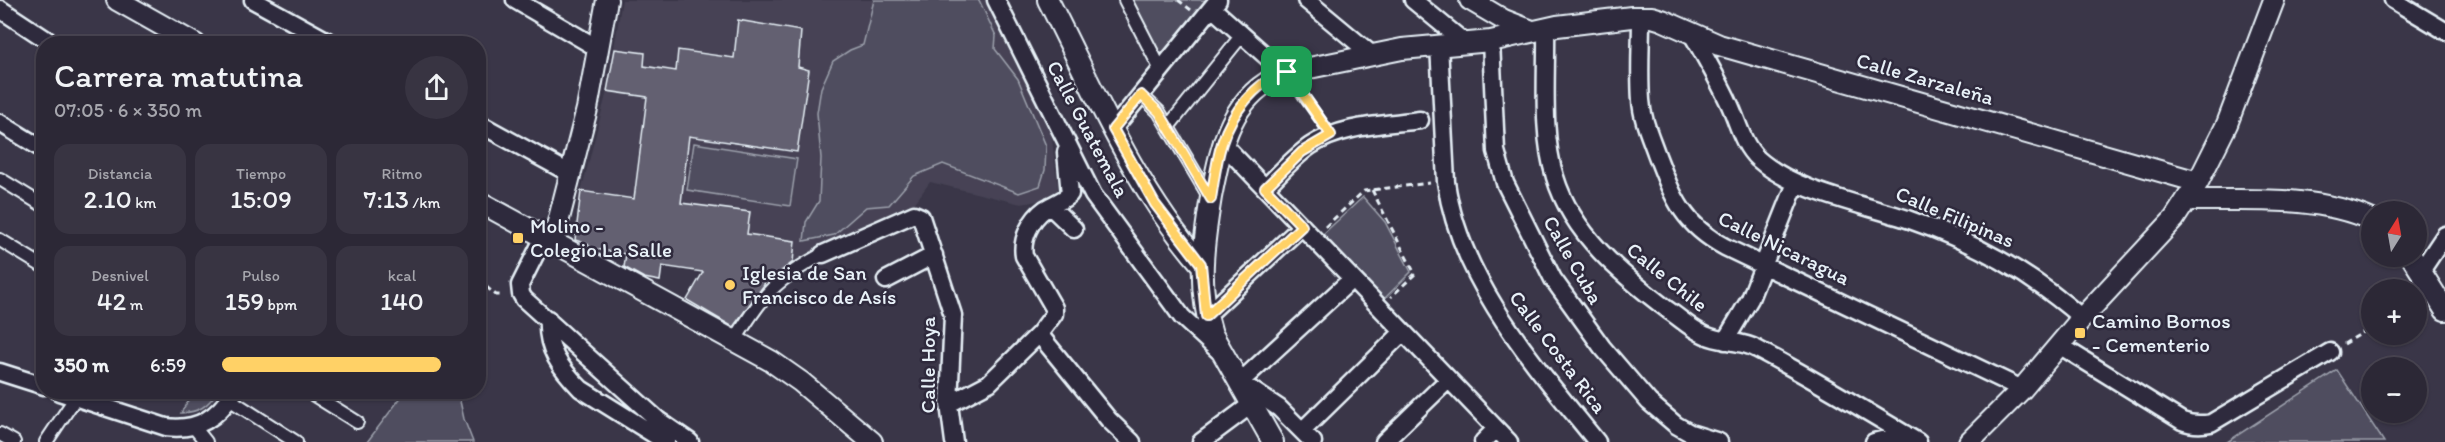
<!DOCTYPE html>
<html lang="es">
<head>
<meta charset="utf-8">
<style>
  body { margin:0; font-family:Itim,sans-serif; background:#383442; color:#f1f3f6; height:100vh; display:flex; flex-direction:column; font-size:22px; white-space:nowrap }
  * { box-sizing:border-box; margin:0 }
  p { font-size:20px; color:#a6a6ad }
  .icon { flex:none; width:33px; height:33px; fill:none; stroke:currentColor; stroke-width:2; stroke-linecap:round; stroke-linejoin:round }
  .map { position:relative; flex:1; overflow:hidden }
  .panel { position:absolute; left:36px; top:36px; width:450px; height:363px; display:flex; flex-direction:column; background:#2c2836; border-radius:24px; box-shadow:0 2px 4px #0004,0 0 0 2px #484451 }
  .panel>* { flex:none }
  .needle { width:39px; rotate:11deg }
  .buttons { position:absolute; left:2361px; top:201px; display:grid; gap:12px }
  .buttons a { display:grid; place-items:center; width:66px; height:66px; border-radius:50%; background:#2c2836; box-shadow:0 2px 4px #0004,0 0 0 2px #484451; font-size:30px }
  .pin { position:absolute; display:grid; place-items:center; width:51px; height:51px; color:#fff; margin:-26px; border-radius:12px; box-shadow:0 3px 9px #0006 }
  .round { display:grid; place-items:center; flex:none; width:63px; height:63px; border-radius:32px; background:#383442 }
  .head { display:flex; align-items:center; justify-content:space-between; height:102px; padding:0 18px }
  h1 { font-size:33px; font-weight:600; line-height:45px }
  .metrics { display:grid; grid-template-columns:repeat(3,1fr); gap:9px; height:102px; padding:6px 18px }
  .metrics div { display:grid; align-content:center; border-radius:15px; background:#383442; text-align:center }
  .metrics b { font-size:26px; font-weight:600 }
  .metrics small { font-size:16px; font-weight:400 }
  .metrics p { font-size:16px }
  ul { padding:0 18px; list-style:none; font-size:20px }
  li { display:grid; grid-template-columns:96px 72px 1fr; align-items:center; height:45px }
  li i { height:15px; border-radius:8px; background:#ffd166 }
  .map>svg:first-child { display:block }
  .built { fill:#464354 }
  .green { fill:#504e5f; stroke:#9ca0ac; stroke-width:1.5 }
  .building { fill:#636171; stroke:#e8f1f8; stroke-width:1.5 }
  .lines { fill:none; stroke-linecap:round; stroke-linejoin:round }
  .service-casing { stroke:#e8f1f8; stroke-width:13 }
  .pedestrian-casing { stroke:#e8f1f8; stroke-width:16 }
  .minor-casing { stroke:#e8f1f8; stroke-width:21 }
  .tertiary-casing { stroke:#e8f1f8; stroke-width:24 }
  .path { stroke:#e8f1f8; stroke-width:3; stroke-dasharray:6 4.5; stroke-linecap:butt }
  .service { stroke:#2f2a3d; stroke-width:8 }
  .pedestrian { stroke:#2f2a3d; stroke-width:12 }
  .minor { stroke:#2f2a3d; stroke-width:16 }
  .tertiary { stroke:#2f2a3d; stroke-width:20 }
  .route-casing { stroke:#fff; stroke-width:12 }
  .route { stroke:#ffd166; stroke-width:8 }
  .poi-dot { fill:#ffd166; stroke:#2f2a3d; stroke-width:2 }
  .labels { text-anchor:middle; stroke-width:5; stroke-linejoin:round; paint-order:stroke }
  .street-label { font-size:21px; fill:#e8f1f8; stroke:#2f2a3d }
  .poi-label { font-size:21px; fill:#e8f1f8; stroke:#2f2a3d; text-anchor:start }
</style>
</head>
<body>
<div class="map">
<svg width="2445" height="442" viewBox="0 0 2445 442">
  <rect width="100%" height="100%" fill="#3a3648"/>
  <filter id="ink" filterUnits="userSpaceOnUse"><feTurbulence type="fractalNoise" baseFrequency=".0167" numOctaves="2"/><feDisplacementMap in="SourceGraphic" scale="12" xChannelSelector="R" yChannelSelector="G"/><feConvolveMatrix kernelMatrix="1 2 1 2 8 2 1 2 1" color-interpolation-filters="sRGB"/></filter>
  <g filter="url(#ink)">
    <path class="built" d="M622 0H985L1021 74 1050 123 1059 197 1021 204 930 182 909 211 793 263 795 241 748 234 666 236 660 281 622 274 625 254 587 248V244L575 242 582 188 607 91Z"/>
    <path class="green" d="M874 0H979L996 36 995 49 1018 79 1046 146 1045 170 1040 186 1019 193 943 164 914 176 889 205 866 207 834 235 804 241 806 222 819 201 821 158 817 113 821 88 833 61 850 50 863 45Z
      M1128 0H1205L1206 1 1158 58Z
      M694 143 797 159 790 206 687 190Z
      M1363 197 1385 222 1411 272 1383 300 1322 235Z
      M2337 370 2384 442H2227Z
      M181 392H217C207 407 199 412 181 413L190 397Z
      M405 392H458L464 419 473 442H367Z"/>
    <path class="building" d="M738 20 801 31 798 67 809 70 797 152 689 136 681 203 750 212 747 234 795 241 793 262 773 277H769L768 280H765L764 285 733 327 687 300 703 272 662 266 660 281 644 278 624 267 626 254 590 248 588 244 575 240 581 191 634 199 647 97 607 91 615 49 645 53 644 66 676 71 678 50 734 58Z"/>
    <g class="lines">
      <defs>
        <path id="service" d="M1287 73 1331 135"/>
        <path id="pedestrian" d="M1125 0 1161 70
          M1141 95 1159 112 1210 198
          M1168 127 1242 35
          M0 179 44 206
          M0 240 44 267
          M735 340C763 294 775 280 823 254
          M309 392 357 422
          M229 399 296 442
          M194 427 206 442
          M0 434 14 442
          M46 442 76 397"/>
        <path id="minor" d="M253 0 333 44
          M515 0 599 49
          M996 0 1093 195 1182 317 1219 351
          M1306 0 1371 54
          M1413 0 1464 42
          M2393 0 2445 31
          M1212 8 1285 73
          M0 9 53 44
          M1641 17C1641 45 1639 73 1641 100 1642 119 1650 136 1656 153 1673 197 1682 224 1725 247L2022 389
          M1546 28C1547 75 1541 133 1555 177 1572 234 1622 275 1668 310 1680 318 1691 329 1705 335 1722 343 1741 340 1757 349 1812 378 1865 410 1918 442
          M1692 34C1705 57 1718 79 1729 103 1738 122 1742 144 1758 159 1795 192 1863 204 1910 220 1976 243 2029 272 2082 318
          M1491 41 1496 151 1505 183 1553 279 1602 347 1649 402 1676 425 1690 433 1719 442
          M1439 44 1446 182C1460 282 1536 366 1597 442
          M0 123 44 150
          M478 123 571 174
          M1113 129 1218 0
          M1222 143 1509 442
          M1265 188C1279 174 1293 158 1310 146 1341 125 1383 125 1420 120
          M1050 206 1074 229
          M544 237 520 285 521 294 524 299 658 420 690 442
          M823 254 914 214 921 217 953 315 949 404 954 442
          M2421 271 2445 235
          M886 280 934 255
          M1206 316 1302 226
          M548 319C546 349 560 368 581 389L666 442
          M1039 334 1054 314V308L1024 256C1021 239 1031 219 1045 209 1053 204 1063 201 1070 194L1066 152
          M1725 341 1750 299 1796 183
          M2059 345 2182 421C2192 425 2200 425 2211 423L2330 352
          M0 372 44 386
          M59 392 166 427C198 431 217 418 234 392
          M949 404 989 383 1039 334 1109 420 1132 442
          M1302 431 1402 333
          M1201 442 1252 404
          M1313 442 1279 408 1240 382 1352 279
          M1384 442 1448 380
          M1483 442 1496 429
          M1874 442 1905 434"/>
        <path id="tertiary" d="M117 0 195 44
          M1048 0C1094 90 1134 187 1201 264
          M1470 0 1504 20 1532 31
          M2187 200C2248 201 2315 194 2372 220
          M478 201 771 361 801 382 872 442
          M553 242 587 109 607 0
          M2411 256 2445 310
          M1273 442 1212 334C1197 286 1203 246 1211 197 1221 146 1230 95 1285 73L1402 49 1491 41 1557 26 1632 17H1652L1662 20 1719 45 2198 182
          M1969 442 2022 389 2082 318 2174 219 2198 182 2227 124 2274 0"/>
      </defs>
      <use href="#service" class="service-casing"/>
      <use href="#pedestrian" class="pedestrian-casing"/>
      <use href="#minor" class="minor-casing"/>
      <use href="#tertiary" class="tertiary-casing"/>
      <path class="path" d="M1178 0 1191 10
        M1372 190 1415 274 1391 297
        M1325 227 1364 191 1430 183
        M478 280 496 295H504
        M2344 344 2372 327"/>
      <use href="#service" class="service"/>
      <use href="#pedestrian" class="pedestrian"/>
      <use href="#minor" class="minor"/>
      <use href="#tertiary" class="tertiary"/>
    </g>
  </g>
  <g class="lines" filter="url(#ink)">
    <defs>
      <path id="route" d="M1287 72 1331 135 1302 152 1265 188 1302 226 1206 316 1201 264 1155 204 1113 129 1141 95 1159 112 1211 199C1214 181 1216 161 1222 143 1231 114 1256 80 1287 72Z"/>
    </defs>
    <use href="#route" class="route-casing"/>
    <use href="#route" class="route"/>
  </g>
  <g class="poi-dot">
    <rect x="512" y="232" width="12" height="12" rx="3"/>
    <circle cx="730" cy="285" r="6"/>
    <rect x="2074" y="327" width="12" height="12" rx="3"/>
  </g>
  <g class="labels">
    <g class="street-label">
      <text transform="translate(1925 79) rotate(16)" y="7">Calle Zarzaleña</text>
      <text transform="translate(1088 129) rotate(62)" y="7">Calle Guatemala</text>
      <text transform="translate(1955 217) rotate(23)" y="7">Calle Filipinas</text>
      <text transform="translate(1784 248) rotate(26)" y="7">Calle Nicaragua</text>
      <text transform="translate(1573 260) rotate(60)" y="7">Calle Cuba</text>
      <text transform="translate(1667 277) rotate(39)" y="7">Calle Chile</text>
      <text transform="translate(1558 352) rotate(53)" y="7">Calle Costa Rica</text>
      <text transform="translate(928 365) rotate(-90)" y="7">Calle Hoya</text>
    </g>
    <g class="poi-label">
      <text x="530" y="233">Molino -<tspan x="530" dy="24">Colegio La Salle</tspan></text>
      <text x="742" y="280">Iglesia de San<tspan x="742" dy="24">Francisco de Asís</tspan></text>
      <text x="2092" y="328">Camino Bornos<tspan x="2092" dy="24">- Cementerio</tspan></text>
    </g>
  </g>
</svg>
<div class="buttons">
<a><svg class="needle" viewBox="-14 -14 28 28"><path d="M0-13l5 13h-10z" fill="#e53935"/><path d="M0 13l5-13h-10z" fill="#a6a6ad"/></svg></a>
<a>+</a>
<a>−</a>
</div>
<div class="pin" style="left:1287px;top:72px;background:#1e9e55"><svg class="icon" aria-label="arrive" viewBox="0 0 24 24"><path d="M6 21V4h12l-3 4 3 4H6"/></svg></div>
<section class="panel">
<div class="head"><div><h1>Carrera matutina</h1><p>07:05 · 6 × 350 m</p></div><a class="round"><svg class="icon" aria-label="share" viewBox="0 0 24 24"><path d="M12 15V3M7 8l5-5 5 5M5 13v7h14v-7"/></svg></a></div>
<div class="metrics">
<div><p>Distancia</p><b>2.10<small> km</small></b></div>
<div><p>Tiempo</p><b>15:09</b></div>
<div><p>Ritmo</p><b>7:13<small> /km</small></b></div>
</div>
<div class="metrics">
<div><p>Desnivel</p><b>42<small> m</small></b></div>
<div><p>Pulso</p><b>159<small> bpm</small></b></div>
<div><p>kcal</p><b>140</b></div>
</div>
<ul>
<li><b>350 m</b>6:59<i style="width:89%"></i></li>
</ul>
</section>
</div>
</body>
</html>
